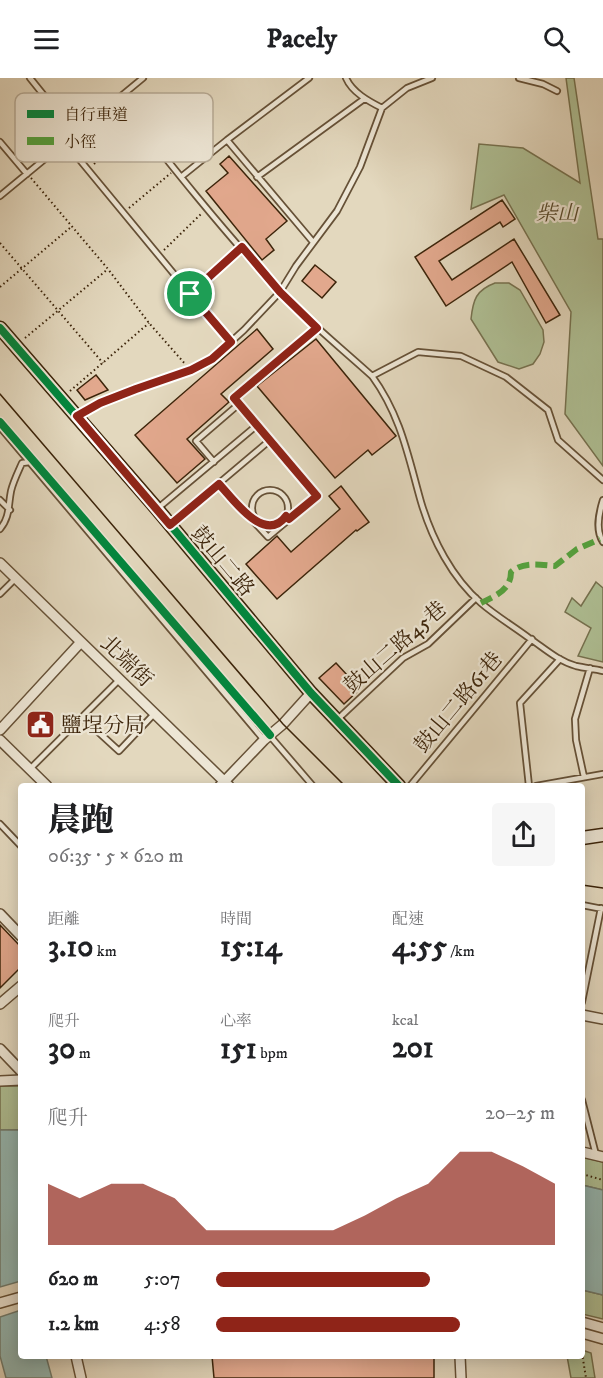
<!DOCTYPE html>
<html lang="zh-TW">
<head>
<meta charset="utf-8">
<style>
  body { margin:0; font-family:"IM FELL DW Pica","Noto Serif TC",serif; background:#f6f6f6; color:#202124; height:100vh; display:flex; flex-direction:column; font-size:22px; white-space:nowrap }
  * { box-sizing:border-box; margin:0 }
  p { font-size:20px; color:#757577 }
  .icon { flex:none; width:33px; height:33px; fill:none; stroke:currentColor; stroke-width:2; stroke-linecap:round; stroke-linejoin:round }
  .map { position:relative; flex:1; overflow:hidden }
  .panel { position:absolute; left:18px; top:705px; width:567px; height:576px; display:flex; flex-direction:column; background:#fff; border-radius:6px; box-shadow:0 3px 15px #0003 }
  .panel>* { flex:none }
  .pin { position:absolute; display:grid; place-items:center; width:51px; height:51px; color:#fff; margin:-26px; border:3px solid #fff; border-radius:50%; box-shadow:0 2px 6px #0007 }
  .round { display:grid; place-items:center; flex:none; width:63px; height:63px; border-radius:6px; background:#f6f6f6 }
  .head { display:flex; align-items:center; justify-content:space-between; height:102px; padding:0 30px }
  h1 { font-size:33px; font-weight:800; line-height:45px }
  .figures { display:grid; grid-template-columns:repeat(3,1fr); gap:9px; height:102px; padding:6px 30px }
  .figures div { display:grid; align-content:center }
  .figures b { font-size:30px; font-weight:800 }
  .figures small { font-size:16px; font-weight:400 }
  .figures p { font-size:16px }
  .chart { height:168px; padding:12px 30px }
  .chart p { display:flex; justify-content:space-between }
  .chart svg { width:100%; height:108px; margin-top:6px; fill:#8f2418; opacity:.7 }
  ul { padding:0 30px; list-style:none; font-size:20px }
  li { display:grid; grid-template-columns:96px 72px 1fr; align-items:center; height:45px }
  li i { height:15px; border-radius:8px; background:#8f2418 }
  header { display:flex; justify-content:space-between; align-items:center; height:78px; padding:0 30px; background:#fff; font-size:27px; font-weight:800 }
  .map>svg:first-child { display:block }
  .green { fill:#afc095; stroke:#767250; stroke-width:1.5 }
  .water { fill:#95b9b4; stroke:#717d70; stroke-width:1.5 }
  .building { fill:#e2a88d; stroke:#3c240a; stroke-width:1.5 }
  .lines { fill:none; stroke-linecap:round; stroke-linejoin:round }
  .lane-casing { stroke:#665137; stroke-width:8 }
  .street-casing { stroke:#665137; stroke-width:12 }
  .secondary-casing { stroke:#3c240a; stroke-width:15 }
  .path { stroke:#3c240a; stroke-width:2; stroke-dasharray:1.5 3; stroke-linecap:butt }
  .lane { stroke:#ede6d5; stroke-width:4.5 }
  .street { stroke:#ede6d5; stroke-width:9 }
  .secondary { stroke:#ede6d5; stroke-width:12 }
  .tram { stroke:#3c240a; stroke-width:1.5 }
  .quiet { stroke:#54a33e; stroke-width:6; stroke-dasharray:12 6; stroke-linecap:butt }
  .cycleway-casing { stroke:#ede6d5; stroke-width:11 }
  .cycleway { stroke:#00873e; stroke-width:8 }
  .route-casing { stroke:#fff; stroke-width:12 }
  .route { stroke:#8f2418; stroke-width:8 }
  .labels { text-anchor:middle; stroke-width:4.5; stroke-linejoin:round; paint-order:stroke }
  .park-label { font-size:21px; font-style:italic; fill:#594b2d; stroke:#ede6d5 }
  .street-label { font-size:21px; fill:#3c240a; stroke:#ede6d5 }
  .poi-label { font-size:21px; fill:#3c240a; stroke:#ede6d5; text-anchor:start }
  .key { fill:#ede6d5; stroke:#b8ac98; stroke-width:1.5 }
  .key-label { font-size:16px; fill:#3c240a }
</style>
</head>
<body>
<header><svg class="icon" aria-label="menu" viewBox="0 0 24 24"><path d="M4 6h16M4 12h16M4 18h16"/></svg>Pacely<svg class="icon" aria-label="search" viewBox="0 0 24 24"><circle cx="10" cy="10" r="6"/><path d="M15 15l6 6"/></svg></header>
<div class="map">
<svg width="603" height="1300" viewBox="0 0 603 1300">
  <rect width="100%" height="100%" fill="#e3d8be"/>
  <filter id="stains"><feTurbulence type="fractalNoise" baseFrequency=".00333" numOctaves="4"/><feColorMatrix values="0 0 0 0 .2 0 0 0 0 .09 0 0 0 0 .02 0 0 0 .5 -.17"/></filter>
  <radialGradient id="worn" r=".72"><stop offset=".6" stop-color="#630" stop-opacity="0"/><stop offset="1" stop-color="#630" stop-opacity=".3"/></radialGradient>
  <path class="green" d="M566 0H574L598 161H603V388L565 336 571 234 504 117 471 131 479 66 523 70 580 105Z
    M495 205H509L520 212 543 252 544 264 540 276 533 286 519 291 498 284 471 241C473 222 476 212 495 205Z
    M596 504 603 510V584L578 578 591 550 565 534 572 520 581 528Z
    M0 1008H21V1052H0Z
    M582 1079 603 1084V1112L582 1107Z
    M582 1212 603 1217V1241L582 1236Z
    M582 1272 591 1275 595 1300H571L567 1278H582Z"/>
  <path class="water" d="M0 1052H21V1203L0 1209Z
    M582 1107 603 1112V1217L582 1212Z
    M21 1232V1278H46L52 1300H6L0 1278V1239Z"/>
  <path class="building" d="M229 78 287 143 266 161 274 172 262 182 206 113 228 95 220 86Z
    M502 122 515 141 503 149 500 144 439 183 452 202 514 161 560 237 546 245 512 184 446 228 415 179Z
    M315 187 336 204 322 220 302 203Z
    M257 251 273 271 221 316 229 324 187 361 205 381 177 405 135 357Z
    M316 261 396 358 372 377 368 372 335 400 257 308Z
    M96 297 108 312 85 322 77 312Z
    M341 408 369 444 357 453 356 452 277 521 246 486 277 458 291 474 340 431 329 418Z
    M336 585 360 611 344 626 319 600Z
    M0 847 21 869V889L0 910Z
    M212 1278H434V1300H214Z"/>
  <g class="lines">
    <defs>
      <path id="lane" d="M30 0 75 56
        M346 0C352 14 368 23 382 30
        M519 0 543 6 557 13
        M118 20C170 86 223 153 280 214 309 244 341 270 372 298 401 338 408 378 421 424 432 461 452 500 481 525 496 538 513 548 529 560 544 570 558 583 576 588 585 590 594 591 603 593
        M227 62 313 164
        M0 64 27 96
        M65 64 207 236
        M181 99 227 62 309 0
        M257 99 364 21
        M0 118 143 0
        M372 298 418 274 461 278 506 299 548 332 558 362 603 402
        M79 337 100 325 136 311 191 293 212 281 244 252 280 214 296 188 337 133 360 89 382 30 407 10 432 0
        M0 349 264 662
        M214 384 196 363 239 326
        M219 406 268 459 317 418 233 320 317 250
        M252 430a18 18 0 1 1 36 0a18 18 0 1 1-36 0Z
        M0 422 10 432
        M603 422C599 435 595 452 603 464
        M157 431 256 348
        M172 445 269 363
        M0 451C10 439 8 428 11 413 13 404 18 394 22 385L30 384
        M0 516 16 500
        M83 640 119 673 155 635
        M339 640 403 580 428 566 476 520
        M270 658 313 708
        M30 691 120 601
        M584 699 576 662 575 641 590 590
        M410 708 532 561
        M529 708 520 625 560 581
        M536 708 603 696
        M0 746 21 768
        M582 827 603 831
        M582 924 601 830
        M582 1022 596 1077"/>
      <path id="street" d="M0 485 229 708
        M0 652 81 564
        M0 662 47 708
        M220 708 264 662 283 646 311 615
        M0 836 21 858
        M0 926 21 908
        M582 937 603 941
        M0 971 21 993
        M0 1003 21 1002
        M582 1074 603 1079
        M0 1225 21 1219
        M582 1244 603 1250
        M582 1255 603 1261
        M76 1278 81 1300
        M460 1278 461 1300"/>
      <path id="secondary" d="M0 250 157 431 311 615 399 708
        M582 760 603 757"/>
    </defs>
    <use href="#lane" class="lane-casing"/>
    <use href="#street" class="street-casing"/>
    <use href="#secondary" class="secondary-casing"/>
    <path class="path" d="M94 86 133 52
      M31 100 108 191 149 245 186 287
      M129 130 171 95
      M0 165 103 285
      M164 172 201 136
      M0 209 71 149
      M195 212 235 175
      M211 240 227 259
      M25 260 108 191
      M70 313 149 245
      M582 1096 603 1102
      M582 1275 586 1300"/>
    <use href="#lane" class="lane"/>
    <use href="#street" class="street"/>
    <use href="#secondary" class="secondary"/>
    <path class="tram" d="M0 316 283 646 345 708
      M582 807 603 810"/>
    <path class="quiet" d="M481 525C495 518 511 512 511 494 524 483 540 487 555 488L577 471 600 461"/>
    <defs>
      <path id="cycleway" d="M0 250 157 431 311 615 399 708
        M0 344 270 657"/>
    </defs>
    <use href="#cycleway" class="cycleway-casing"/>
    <use href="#cycleway" class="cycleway"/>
  </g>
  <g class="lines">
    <defs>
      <path id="route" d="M242 169 280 214 317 250 234 320 317 418 289 441 286 438C265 467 233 421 219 406L170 447 77 338 100 325 136 311 191 292 212 281 231 264 190 216Z"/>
    </defs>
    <use href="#route" class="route-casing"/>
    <use href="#route" class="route"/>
  </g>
  <defs>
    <symbol id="civic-square" viewBox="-11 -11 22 22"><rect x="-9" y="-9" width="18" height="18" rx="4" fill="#8f2418" stroke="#ede6d5"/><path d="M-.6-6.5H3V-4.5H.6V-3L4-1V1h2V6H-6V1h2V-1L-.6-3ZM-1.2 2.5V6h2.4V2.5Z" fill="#fff"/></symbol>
  </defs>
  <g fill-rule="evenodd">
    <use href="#civic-square" x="24" y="630" width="33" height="33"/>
  </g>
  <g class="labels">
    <g class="park-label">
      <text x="557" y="142">柴山</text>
    </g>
    <g class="street-label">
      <text transform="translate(223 483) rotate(50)" y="7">鼓山二路</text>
      <text transform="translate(395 569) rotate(-41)" y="7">鼓山二路45巷</text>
      <text transform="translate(127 583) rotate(44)" y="7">北端街</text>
      <text transform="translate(458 624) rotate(-50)" y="7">鼓山二路61巷</text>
    </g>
    <g class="poi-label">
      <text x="61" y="654">鹽埕分局</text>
    </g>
  </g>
  <rect x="15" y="15" width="198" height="69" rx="9" class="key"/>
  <rect x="27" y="32" width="27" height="8" fill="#00873e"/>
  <rect x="27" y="59" width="27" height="8" fill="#54a33e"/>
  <g class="key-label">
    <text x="64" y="42">自行車道</text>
    <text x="64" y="69">小徑</text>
  </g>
  <rect width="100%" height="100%" filter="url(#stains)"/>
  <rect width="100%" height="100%" fill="url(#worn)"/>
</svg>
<div class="pin" style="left:190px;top:216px;background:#1e9e55"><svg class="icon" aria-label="arrive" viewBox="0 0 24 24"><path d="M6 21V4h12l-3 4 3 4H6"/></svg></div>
<section class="panel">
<div class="head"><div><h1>晨跑</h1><p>06:35 · 5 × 620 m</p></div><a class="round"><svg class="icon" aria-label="share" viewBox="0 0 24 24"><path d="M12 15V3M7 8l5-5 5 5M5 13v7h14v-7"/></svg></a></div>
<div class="figures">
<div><p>距離</p><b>3.10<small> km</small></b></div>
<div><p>時間</p><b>15:14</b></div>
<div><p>配速</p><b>4:55<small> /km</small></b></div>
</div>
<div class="figures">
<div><p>爬升</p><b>30<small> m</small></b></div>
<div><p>心率</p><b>151<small> bpm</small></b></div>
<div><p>kcal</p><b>201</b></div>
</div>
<div class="chart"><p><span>爬升</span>20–25 m</p>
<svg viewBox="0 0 160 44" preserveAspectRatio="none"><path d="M0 44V19L10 25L20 19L30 19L40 25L50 38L60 38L70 38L80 38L90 38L100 32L110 25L120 19L130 6L140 6L150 12L160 19V44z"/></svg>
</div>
<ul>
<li><b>620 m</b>5:07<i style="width:63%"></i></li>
<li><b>1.2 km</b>4:58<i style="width:72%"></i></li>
</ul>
</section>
</div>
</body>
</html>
